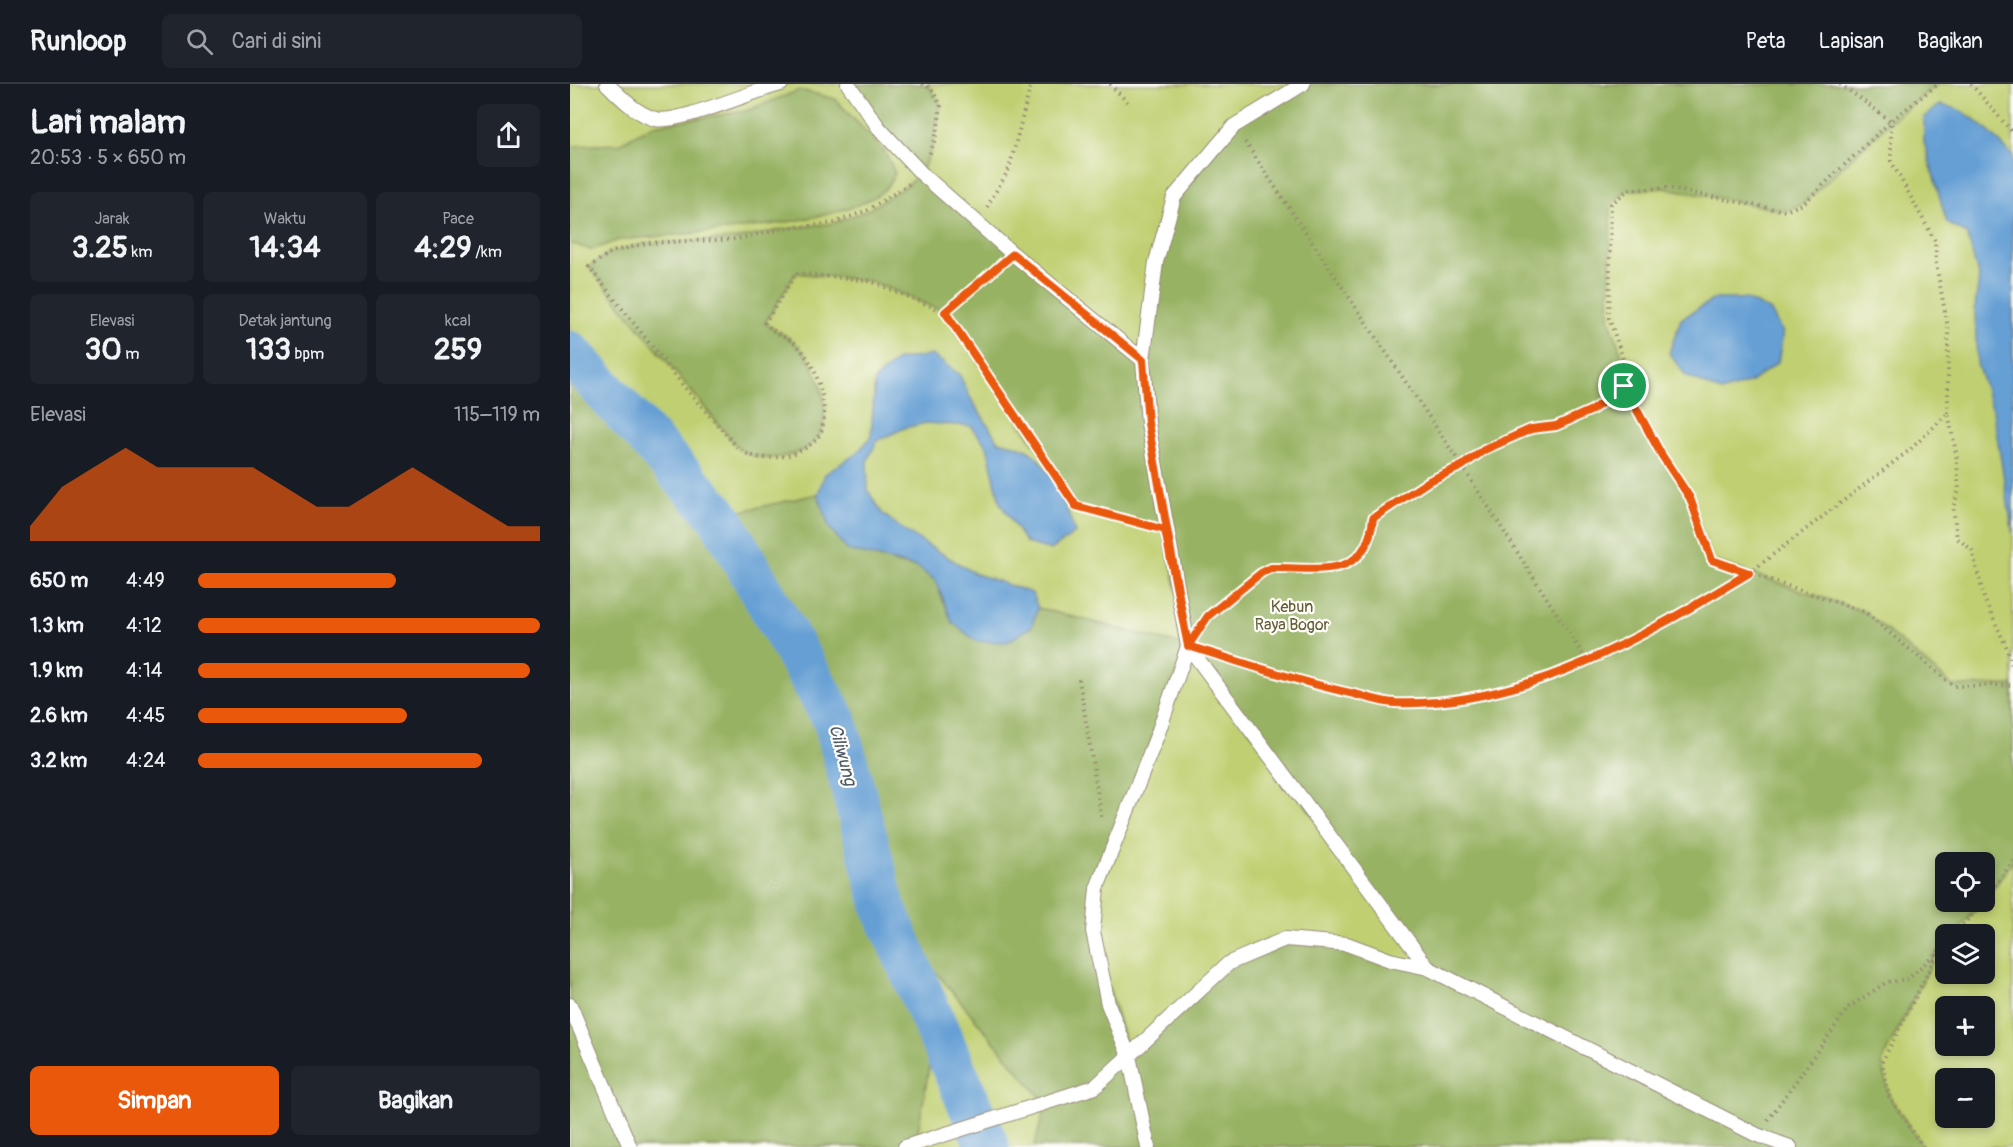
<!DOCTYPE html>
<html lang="id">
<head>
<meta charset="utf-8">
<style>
  body { margin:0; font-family:Pangolin,sans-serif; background:#20242c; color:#f1f3f6; height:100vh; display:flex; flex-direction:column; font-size:22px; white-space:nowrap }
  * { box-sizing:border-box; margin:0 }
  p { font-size:20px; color:#9ea1a6 }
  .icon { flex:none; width:33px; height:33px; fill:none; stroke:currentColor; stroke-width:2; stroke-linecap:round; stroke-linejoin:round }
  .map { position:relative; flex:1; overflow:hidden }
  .side { display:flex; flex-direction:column; background:#171b24; width:570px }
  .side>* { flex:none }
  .buttons { position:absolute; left:1365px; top:768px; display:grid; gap:12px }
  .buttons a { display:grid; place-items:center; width:60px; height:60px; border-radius:9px; background:#171b24; box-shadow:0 3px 9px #0003; font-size:30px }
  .pin { position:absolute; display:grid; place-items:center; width:51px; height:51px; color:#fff; margin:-26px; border:3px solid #fff; border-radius:50%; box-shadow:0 2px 6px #0007 }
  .round { display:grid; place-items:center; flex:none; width:63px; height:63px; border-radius:9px; background:#20242c }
  .summary { display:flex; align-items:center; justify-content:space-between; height:102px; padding:0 30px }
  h1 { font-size:33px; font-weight:700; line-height:45px }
  .figures { display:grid; grid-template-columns:repeat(3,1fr); gap:9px; height:102px; padding:6px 30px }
  .figures div { display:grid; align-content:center; border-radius:9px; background:#20242c; text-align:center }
  .figures b { font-size:30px; font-weight:700 }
  .figures small { font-size:16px; font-weight:400 }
  .figures p { font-size:16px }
  .chart { height:168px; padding:12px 30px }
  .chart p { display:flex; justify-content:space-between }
  .chart svg { width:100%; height:108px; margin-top:6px; fill:#ea580c; opacity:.7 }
  .cta { display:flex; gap:12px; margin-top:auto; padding:12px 30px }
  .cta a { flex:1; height:69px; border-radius:9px; background:#ea580c; color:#fff; font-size:24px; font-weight:700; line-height:69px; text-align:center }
  .cta a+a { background:#20242c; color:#f1f3f6 }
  ul { padding:0 30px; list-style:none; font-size:20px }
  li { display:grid; grid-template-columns:96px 72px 1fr; align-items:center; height:45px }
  li i { height:15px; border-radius:8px; background:#ea580c }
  header { display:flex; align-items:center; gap:36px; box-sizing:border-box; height:84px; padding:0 30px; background:#171b24; border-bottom:2px solid #363941 }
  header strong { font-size:28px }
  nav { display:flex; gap:33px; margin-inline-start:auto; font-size:21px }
  .search { width:420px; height:54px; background:#20242c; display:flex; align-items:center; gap:15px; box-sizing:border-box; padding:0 21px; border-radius:9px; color:#9ea1a6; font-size:22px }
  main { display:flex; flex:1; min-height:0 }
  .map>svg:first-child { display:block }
  .green { fill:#c0cf71; stroke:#7e7c48; stroke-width:1.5; fill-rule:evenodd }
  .forest { fill:#98b263; stroke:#6a6e40; stroke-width:1.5; fill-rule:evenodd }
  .water { fill:#659fd4; stroke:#506479; stroke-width:1.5 }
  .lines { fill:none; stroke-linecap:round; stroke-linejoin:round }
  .river { stroke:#659fd4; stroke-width:44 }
  .service-casing { stroke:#958976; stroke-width:16 }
  .path { stroke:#958976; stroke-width:4; stroke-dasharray:1.5 4.5; stroke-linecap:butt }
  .service { stroke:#fff; stroke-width:14 }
  .route-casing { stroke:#fff; stroke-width:12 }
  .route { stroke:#ea580c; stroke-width:8 }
  .labels { text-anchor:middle; stroke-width:4.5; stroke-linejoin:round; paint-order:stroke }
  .park-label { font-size:16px; fill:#635c37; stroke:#fdfcf7 }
  .water-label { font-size:18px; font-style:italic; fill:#4c5967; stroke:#fdfcf7 }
</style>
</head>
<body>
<header>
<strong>Runloop</strong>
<div class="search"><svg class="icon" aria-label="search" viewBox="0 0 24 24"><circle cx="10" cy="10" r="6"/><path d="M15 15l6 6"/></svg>Cari di sini</div>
<nav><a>Peta</a><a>Lapisan</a><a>Bagikan</a></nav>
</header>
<main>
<section class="side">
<div class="summary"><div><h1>Lari malam</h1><p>20:53 · 5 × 650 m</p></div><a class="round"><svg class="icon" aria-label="share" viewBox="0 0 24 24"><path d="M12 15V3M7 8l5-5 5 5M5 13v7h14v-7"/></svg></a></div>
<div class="figures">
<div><p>Jarak</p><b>3.25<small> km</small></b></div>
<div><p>Waktu</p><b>14:34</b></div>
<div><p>Pace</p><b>4:29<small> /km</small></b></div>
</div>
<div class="figures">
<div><p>Elevasi</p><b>30<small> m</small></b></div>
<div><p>Detak jantung</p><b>133<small> bpm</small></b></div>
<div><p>kcal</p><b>259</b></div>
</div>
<div class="chart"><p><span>Elevasi</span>115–119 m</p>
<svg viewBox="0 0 160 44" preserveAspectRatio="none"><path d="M0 44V38L10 22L20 14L30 6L40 14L50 14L60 14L70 14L80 22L90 30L100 30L110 22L120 14L130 22L140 30L150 38L160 38V44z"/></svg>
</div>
<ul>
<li><b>650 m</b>4:49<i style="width:58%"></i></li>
<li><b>1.3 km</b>4:12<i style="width:100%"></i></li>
<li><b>1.9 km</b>4:14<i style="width:97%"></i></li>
<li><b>2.6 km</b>4:45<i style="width:61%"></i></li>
<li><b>3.2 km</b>4:24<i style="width:83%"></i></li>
</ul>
<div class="cta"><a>Simpan</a><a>Bagikan</a></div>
</section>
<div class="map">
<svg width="1443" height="1063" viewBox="0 0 1443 1063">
  <rect width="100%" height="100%" fill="#fdfcf7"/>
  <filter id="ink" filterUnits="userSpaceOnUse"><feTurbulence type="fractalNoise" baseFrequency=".0167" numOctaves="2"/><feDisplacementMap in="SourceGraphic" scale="12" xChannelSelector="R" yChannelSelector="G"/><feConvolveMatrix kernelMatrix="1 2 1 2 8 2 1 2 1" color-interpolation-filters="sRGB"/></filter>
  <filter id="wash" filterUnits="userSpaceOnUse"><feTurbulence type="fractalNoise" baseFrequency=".008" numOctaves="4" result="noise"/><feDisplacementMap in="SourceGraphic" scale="24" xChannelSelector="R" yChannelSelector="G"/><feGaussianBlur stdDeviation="1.35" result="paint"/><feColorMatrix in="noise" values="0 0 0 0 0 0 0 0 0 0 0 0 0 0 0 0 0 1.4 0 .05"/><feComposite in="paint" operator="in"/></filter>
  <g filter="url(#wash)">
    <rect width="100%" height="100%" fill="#efe8cd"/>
    <path class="green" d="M0 0H1443V1063H0ZM1376 778H1414V818H1376ZM1376 850H1414V890H1376ZM1376 922H1414V962H1376ZM1376 994H1414V1034H1376Z"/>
    <path class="forest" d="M278 0H352L360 3 371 21 362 64 351 89 573 276 604 113 664 42 732 0H1368L1321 37 1233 120 1215 127 1096 104 1058 106 1041 120 1039 234 1054 278V302L1091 370 1120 414 1142 476 1295 528 1383 602 1443 601V777L1415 816 1414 778H1376V818H1413L1385 850H1376L1375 860 1368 867 1312 977 1319 1012 1353 1063H464L476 1020 315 827 366 943 346 1059 351 1063H0V269L149 432 248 410 259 443 324 479 347 483 366 497 373 519 461 543 468 524 617 562 595 446 506 422 375 228 300 197 226 189 195 239C204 245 214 251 223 257 245 275 261 318 252 346 243 373 188 383 168 364L19 183 41 168 77 159 167 155 214 145 264 139 298 126 336 102 351 88ZM618 563 856 884 777 860 715 855 659 879 559 972 523 847 527 804Z
      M230 6 265 15 315 68 325 89C322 94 319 101 315 105 279 142 105 150 49 156L21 166 0 159V62L49 60 83 41 176 27Z"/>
    <path class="water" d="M1370 21C1398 22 1423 52 1443 72V451L1423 327 1407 280 1405 224 1409 194 1397 150 1377 139 1354 58V33Z
      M1144 215H1175L1200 226 1213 249 1208 278 1181 298 1151 308 1116 292 1099 269 1111 235Z
      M362 271 389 290 401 315 428 357C441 360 453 362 463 370 480 383 499 428 505 449L481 466 456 459 430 419 417 362 401 342 356 339 334 344 307 357 297 377 298 407 312 429 336 448 404 489 462 509 468 524 461 543 437 558 406 557 382 538 366 497 347 483 277 466 259 443 248 410 255 390 286 370 301 353 305 295 327 276Z"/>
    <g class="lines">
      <path class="river" d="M0 269 149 432 265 636 314 824 418 1063"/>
    </g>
  </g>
  <g filter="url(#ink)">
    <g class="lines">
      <defs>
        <path id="service" d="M37 0C52 14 65 29 85 35 106 41 185 6 211 0
          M278 0 309 44 351 89 443 170 573 276
          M733 0 664 42 604 113 586 178 573 276 578 339 618 562 858 884
          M0 921 60 1063
          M335 1063 525 1003 659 879 715 855 777 860 820 876 858 884 1187 1051 1220 1063
          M578 1063 559 972 538 920 523 847 527 804 588 649 618 562"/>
      </defs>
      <use href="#service" class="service-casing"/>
      <path class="path" d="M352 0 360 3 371 21 367 49 359 72
        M540 0 559 20
        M1270 0 1321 37V77L1365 157 1366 180 1378 244V329
        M1401 0 1443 49
        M675 58 892 382 1017 577
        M339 100 298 126 264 139 214 145 167 155 77 159 41 168 19 183 116 305 168 364C188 383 243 373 252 345 257 328 252 307 246 291 243 281 231 263 222 257 212 251 203 248 195 239L226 189 300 197 375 228
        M417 123 439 85 461 0
        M430 181 375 228 506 422 577 441
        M1054 302 1091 370 1120 414 1142 476 1295 528 1383 602 1443 601
        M634 539C642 527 687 488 701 484 745 473 795 508 803 434L859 397 892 382 914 366 961 345 986 342 1022 326 1054 302V278L1039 234 1041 120 1058 106 1096 104 1215 127 1233 120 1321 37 1368 0
        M650 572 760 605 823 619 882 617 968 595 1040 568 1096 539 1179 489 1341 365 1378 329 1386 368 1389 406 1383 423 1387 454 1402 466 1414 514 1436 562 1443 584
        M509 595 532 737
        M1414 816 1443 777
        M1385 850 1413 818
        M1198 1036 1279 923 1317 898 1338 895 1376 860
        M1353 1063 1319 1012 1312 978 1368 869"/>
      <use href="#service" class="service"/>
    </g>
  </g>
  <g class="lines" filter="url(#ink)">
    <defs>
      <path id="route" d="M1054 302 1022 326 986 342 961 345 914 366 892 382 859 397 803 434C797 498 748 483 701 484L691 489 638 532 618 562 578 339 573 276 443 170 375 228 506 422 595 446 618 562C672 578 725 597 780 609 794 612 810 618 825 619 953 624 1073 553 1179 489L1142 476 1120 414 1091 370 1054 302"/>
    </defs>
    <use href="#route" class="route-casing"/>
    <use href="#route" class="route"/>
  </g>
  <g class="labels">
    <g class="park-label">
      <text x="722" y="528">Kebun<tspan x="722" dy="18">Raya Bogor</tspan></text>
    </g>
    <g class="water-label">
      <text transform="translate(273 671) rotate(75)" y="6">Ciliwung</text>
    </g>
  </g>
</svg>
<div class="buttons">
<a><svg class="icon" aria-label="locate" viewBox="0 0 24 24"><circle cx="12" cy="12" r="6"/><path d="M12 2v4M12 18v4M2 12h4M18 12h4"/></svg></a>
<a><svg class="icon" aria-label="layers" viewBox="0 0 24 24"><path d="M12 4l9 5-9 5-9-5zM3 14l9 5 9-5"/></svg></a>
<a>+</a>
<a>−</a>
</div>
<div class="pin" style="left:1054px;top:302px;background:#1e9e55"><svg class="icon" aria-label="arrive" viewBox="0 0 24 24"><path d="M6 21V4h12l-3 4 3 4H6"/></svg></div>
</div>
</main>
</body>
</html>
